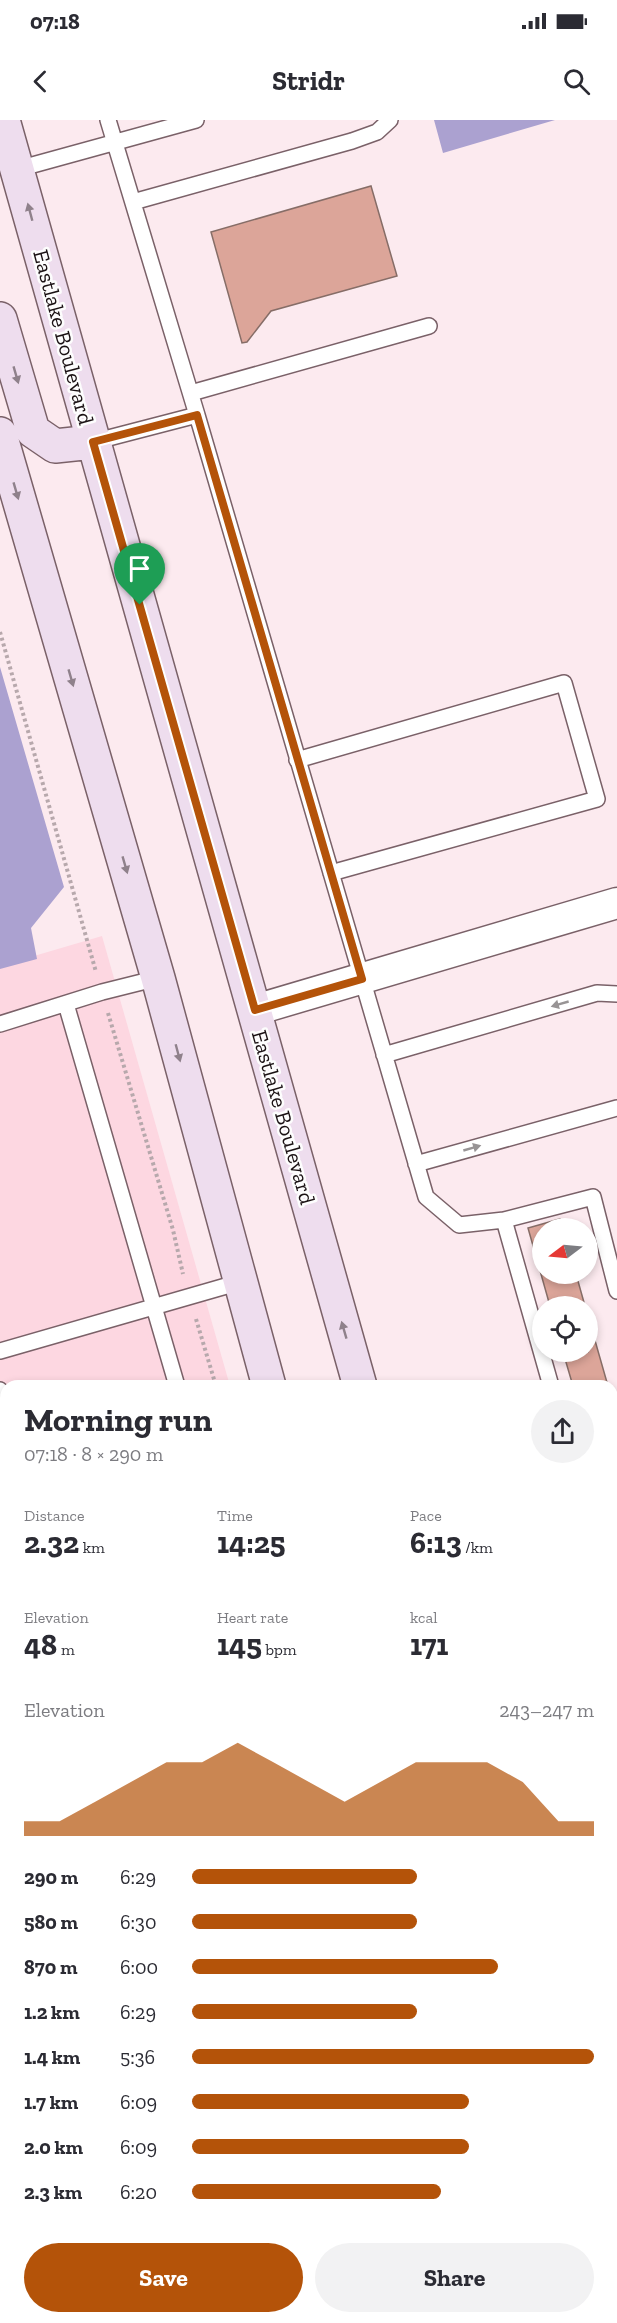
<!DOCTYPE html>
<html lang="en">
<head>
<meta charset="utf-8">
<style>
  body { margin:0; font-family:"Zilla Slab",serif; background:#f2f2f3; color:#2b2b33; height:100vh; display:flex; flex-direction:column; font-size:22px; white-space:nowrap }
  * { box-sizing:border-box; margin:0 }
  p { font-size:20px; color:#7c7c81 }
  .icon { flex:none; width:33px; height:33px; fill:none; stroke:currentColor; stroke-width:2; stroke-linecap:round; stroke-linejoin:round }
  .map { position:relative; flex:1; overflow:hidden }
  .sheet { position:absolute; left:0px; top:1260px; width:618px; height:944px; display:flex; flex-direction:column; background:#fff; border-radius:18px 18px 0 0; box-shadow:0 3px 9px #0003 }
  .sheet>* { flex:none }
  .needle { width:39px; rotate:254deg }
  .fabs { position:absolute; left:532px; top:1098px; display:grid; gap:12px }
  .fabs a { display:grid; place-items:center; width:66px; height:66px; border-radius:50%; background:#fff; box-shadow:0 3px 9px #0003; font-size:30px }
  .pin { position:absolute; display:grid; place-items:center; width:51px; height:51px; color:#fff; margin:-62px -26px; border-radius:50% 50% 50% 0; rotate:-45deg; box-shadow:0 0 6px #0007 }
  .pin .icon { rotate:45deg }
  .round { display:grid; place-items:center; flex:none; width:63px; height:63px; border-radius:32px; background:#f2f2f3 }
  .summary { display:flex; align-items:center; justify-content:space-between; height:102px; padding:0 24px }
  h1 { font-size:33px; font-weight:700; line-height:45px }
  .stats { display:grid; grid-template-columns:repeat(3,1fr); gap:9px; height:102px; padding:6px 24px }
  .stats div { display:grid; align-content:center }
  .stats b { font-size:30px; font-weight:700 }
  .stats small { font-size:16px; font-weight:400 }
  .stats p { font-size:16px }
  .chart { height:168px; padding:12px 24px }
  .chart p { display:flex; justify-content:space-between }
  .chart svg { width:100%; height:108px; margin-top:6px; fill:#b45309; opacity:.7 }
  .primary-button { display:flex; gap:12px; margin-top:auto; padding:12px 24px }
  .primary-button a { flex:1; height:69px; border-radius:36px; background:#b45309; color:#fff; font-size:24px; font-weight:700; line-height:69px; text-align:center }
  .primary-button a+a { background:#f2f2f3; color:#2b2b33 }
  ul { padding:0 24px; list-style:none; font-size:20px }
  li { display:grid; grid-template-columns:96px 72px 1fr; align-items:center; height:45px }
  li i { height:15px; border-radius:8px; background:#b45309 }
  .status { display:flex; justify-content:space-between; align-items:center; height:42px; padding:0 30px; background:#fff; direction:ltr }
  .status svg { height:16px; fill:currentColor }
  header { display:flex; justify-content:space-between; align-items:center; height:78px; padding:0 24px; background:#fff; font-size:27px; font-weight:700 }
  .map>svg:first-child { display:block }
  .built { fill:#fdd7e1 }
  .green { fill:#f2d4b9 }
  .water { fill:#aba1d0 }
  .building { fill:#dca599; stroke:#866d67; stroke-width:1.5 }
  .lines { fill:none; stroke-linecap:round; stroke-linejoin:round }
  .service-casing { stroke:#7a6168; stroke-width:18 }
  .minor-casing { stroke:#7a6168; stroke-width:33 }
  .tertiary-casing { stroke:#7a6168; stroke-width:36 }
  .secondary-casing { stroke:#7a6168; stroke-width:36 }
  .path { stroke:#b7a8ac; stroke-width:4; stroke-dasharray:3 3; stroke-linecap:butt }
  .service { stroke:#fff; stroke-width:15 }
  .minor { stroke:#fff; stroke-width:30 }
  .tertiary { stroke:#fff; stroke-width:33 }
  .secondary { stroke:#ede; stroke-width:33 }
  .oneway { fill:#8f818b }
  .oneway2 { fill:#989495 }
  .route-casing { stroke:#fff; stroke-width:12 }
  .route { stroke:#b45309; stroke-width:8 }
  .labels { text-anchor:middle; stroke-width:5; stroke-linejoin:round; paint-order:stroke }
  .street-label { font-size:22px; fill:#1a1113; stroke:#fdfdfd }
</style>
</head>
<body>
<div class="status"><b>07:18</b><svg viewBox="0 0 49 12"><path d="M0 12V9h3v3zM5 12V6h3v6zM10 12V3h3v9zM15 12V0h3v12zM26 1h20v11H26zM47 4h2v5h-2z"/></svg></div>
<header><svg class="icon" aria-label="back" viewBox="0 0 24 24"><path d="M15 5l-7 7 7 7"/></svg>Stridr<svg class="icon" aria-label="search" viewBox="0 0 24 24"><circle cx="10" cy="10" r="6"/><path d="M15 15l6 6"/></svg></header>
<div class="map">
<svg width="617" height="2203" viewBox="0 0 617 2203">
  <rect width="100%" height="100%" fill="#fceaef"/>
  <path class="built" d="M102 816 230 1266H6V1638L0 1640V846Z"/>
  <path class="green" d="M617 1634V1851L612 1834V1636Z
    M0 1991 6 2012V2198H60L62 2203H0Z"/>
  <path class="water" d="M434 0H555L443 33Z
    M0 547 64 767 31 808 37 839 0 849Z
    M6 1783V2012L0 1991V1786Z
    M60 2198H479L480 2203H62Z"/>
  <path class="building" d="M371 66 397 156 271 191 247 222 242 223 211 112Z
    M560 1099 563 1108H543V1154H576L585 1186H550L528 1108Z
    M588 1196 608 1266H573L563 1232H588Z
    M612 1279 617 1296V1351L612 1352Z
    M0 1451 6 1472V1539L0 1541Z"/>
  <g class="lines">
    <defs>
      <path id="service" d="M108 0 197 295
        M18 49 196 0
        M133 82 352 21 377 12 390 0
        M191 273 429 206
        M93 322 197 295 426 1077 459 1105 504 1100 593 1077 617 1171
        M297 640 564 563 597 679 331 753
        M66 884 177 1266
        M0 904 102 872 158 858
        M384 935 597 873 617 874
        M416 1044 617 988
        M504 1100 551 1266
        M0 1231 240 1162
        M0 1270 6 1291
        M612 1373 617 1372
        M0 1579 6 1577
        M612 1996 617 1994"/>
      <path id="minor" d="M255 890 617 783"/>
      <path id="tertiary" d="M612 1483 617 1482
        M612 1562 617 1560
        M0 1662 6 1660
        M0 1739 6 1737"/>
      <path id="secondary" d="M3 0 360 1266
        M0 199 33 311 55 326 93 322
        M0 314 158 858 269 1266
        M612 2144 617 2162
        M526 2198 527 2203"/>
    </defs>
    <use href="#service" class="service-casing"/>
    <use href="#minor" class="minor-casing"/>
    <use href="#tertiary" class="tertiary-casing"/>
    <use href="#secondary" class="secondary-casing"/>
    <path class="path" d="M0 512 96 852
      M108 893 173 1110 183 1154
      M196 1199 216 1266
      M485 2198 486 2203"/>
    <use href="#service" class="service"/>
    <use href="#minor" class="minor"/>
    <use href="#tertiary" class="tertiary"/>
    <use href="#secondary" class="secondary"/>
  </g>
  <defs><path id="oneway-solid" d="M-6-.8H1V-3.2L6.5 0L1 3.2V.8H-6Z" transform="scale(1.5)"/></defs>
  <g class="oneway">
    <use href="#oneway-solid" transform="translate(30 92) rotate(-105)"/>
    <use href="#oneway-solid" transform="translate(16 255) rotate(74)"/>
    <use href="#oneway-solid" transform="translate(16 371) rotate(74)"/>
    <use href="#oneway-solid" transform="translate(71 558) rotate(74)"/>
    <use href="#oneway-solid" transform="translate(125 745) rotate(74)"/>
    <use href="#oneway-solid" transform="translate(178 933) rotate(75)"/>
    <use href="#oneway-solid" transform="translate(344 1210) rotate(-106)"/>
  </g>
  <g class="oneway2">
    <use href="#oneway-solid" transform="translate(560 884) rotate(164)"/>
    <use href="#oneway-solid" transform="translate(472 1028) rotate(-16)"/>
  </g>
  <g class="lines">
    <defs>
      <path id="route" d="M197 295 362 859 255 890 93 322Z"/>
    </defs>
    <use href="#route" class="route-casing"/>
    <use href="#route" class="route"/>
  </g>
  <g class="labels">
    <g class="street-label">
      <text transform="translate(64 217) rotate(75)" y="8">Eastlake Boulevard</text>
      <text transform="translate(284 997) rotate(74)" y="8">Eastlake Boulevard</text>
    </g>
  </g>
</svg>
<div class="fabs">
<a><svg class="needle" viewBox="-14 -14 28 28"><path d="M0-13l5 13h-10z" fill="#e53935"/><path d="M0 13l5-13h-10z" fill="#7c7c81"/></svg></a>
<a><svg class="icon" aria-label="locate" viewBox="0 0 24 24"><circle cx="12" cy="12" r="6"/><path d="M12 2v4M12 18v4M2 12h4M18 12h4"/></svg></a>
</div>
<div class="pin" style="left:140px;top:485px;background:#1e9e55"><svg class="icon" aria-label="arrive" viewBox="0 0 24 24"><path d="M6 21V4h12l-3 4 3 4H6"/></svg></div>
<section class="sheet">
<div class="summary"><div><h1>Morning run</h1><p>07:18 · 8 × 290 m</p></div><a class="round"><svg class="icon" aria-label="share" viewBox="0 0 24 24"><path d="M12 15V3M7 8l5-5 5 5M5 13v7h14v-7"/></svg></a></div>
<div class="stats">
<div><p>Distance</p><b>2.32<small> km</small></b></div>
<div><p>Time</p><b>14:25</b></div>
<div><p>Pace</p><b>6:13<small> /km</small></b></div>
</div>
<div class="stats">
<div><p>Elevation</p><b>48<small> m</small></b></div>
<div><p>Heart rate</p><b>145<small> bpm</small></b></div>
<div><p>kcal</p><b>171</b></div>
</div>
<div class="chart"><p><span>Elevation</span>243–247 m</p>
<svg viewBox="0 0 160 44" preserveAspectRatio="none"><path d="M0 44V38L10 38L20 30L30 22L40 14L50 14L60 6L70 14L80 22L90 30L100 22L110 14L120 14L130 14L140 22L150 38L160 38V44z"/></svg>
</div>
<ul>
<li><b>290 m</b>6:29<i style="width:56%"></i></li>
<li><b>580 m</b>6:30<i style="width:56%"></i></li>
<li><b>870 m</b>6:00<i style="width:76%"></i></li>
<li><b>1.2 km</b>6:29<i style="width:56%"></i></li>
<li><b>1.4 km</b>5:36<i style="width:100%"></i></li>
<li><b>1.7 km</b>6:09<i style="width:69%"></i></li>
<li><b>2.0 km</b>6:09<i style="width:69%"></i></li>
<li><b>2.3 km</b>6:20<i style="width:62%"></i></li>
</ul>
<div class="primary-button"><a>Save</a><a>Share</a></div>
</section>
</div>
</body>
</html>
